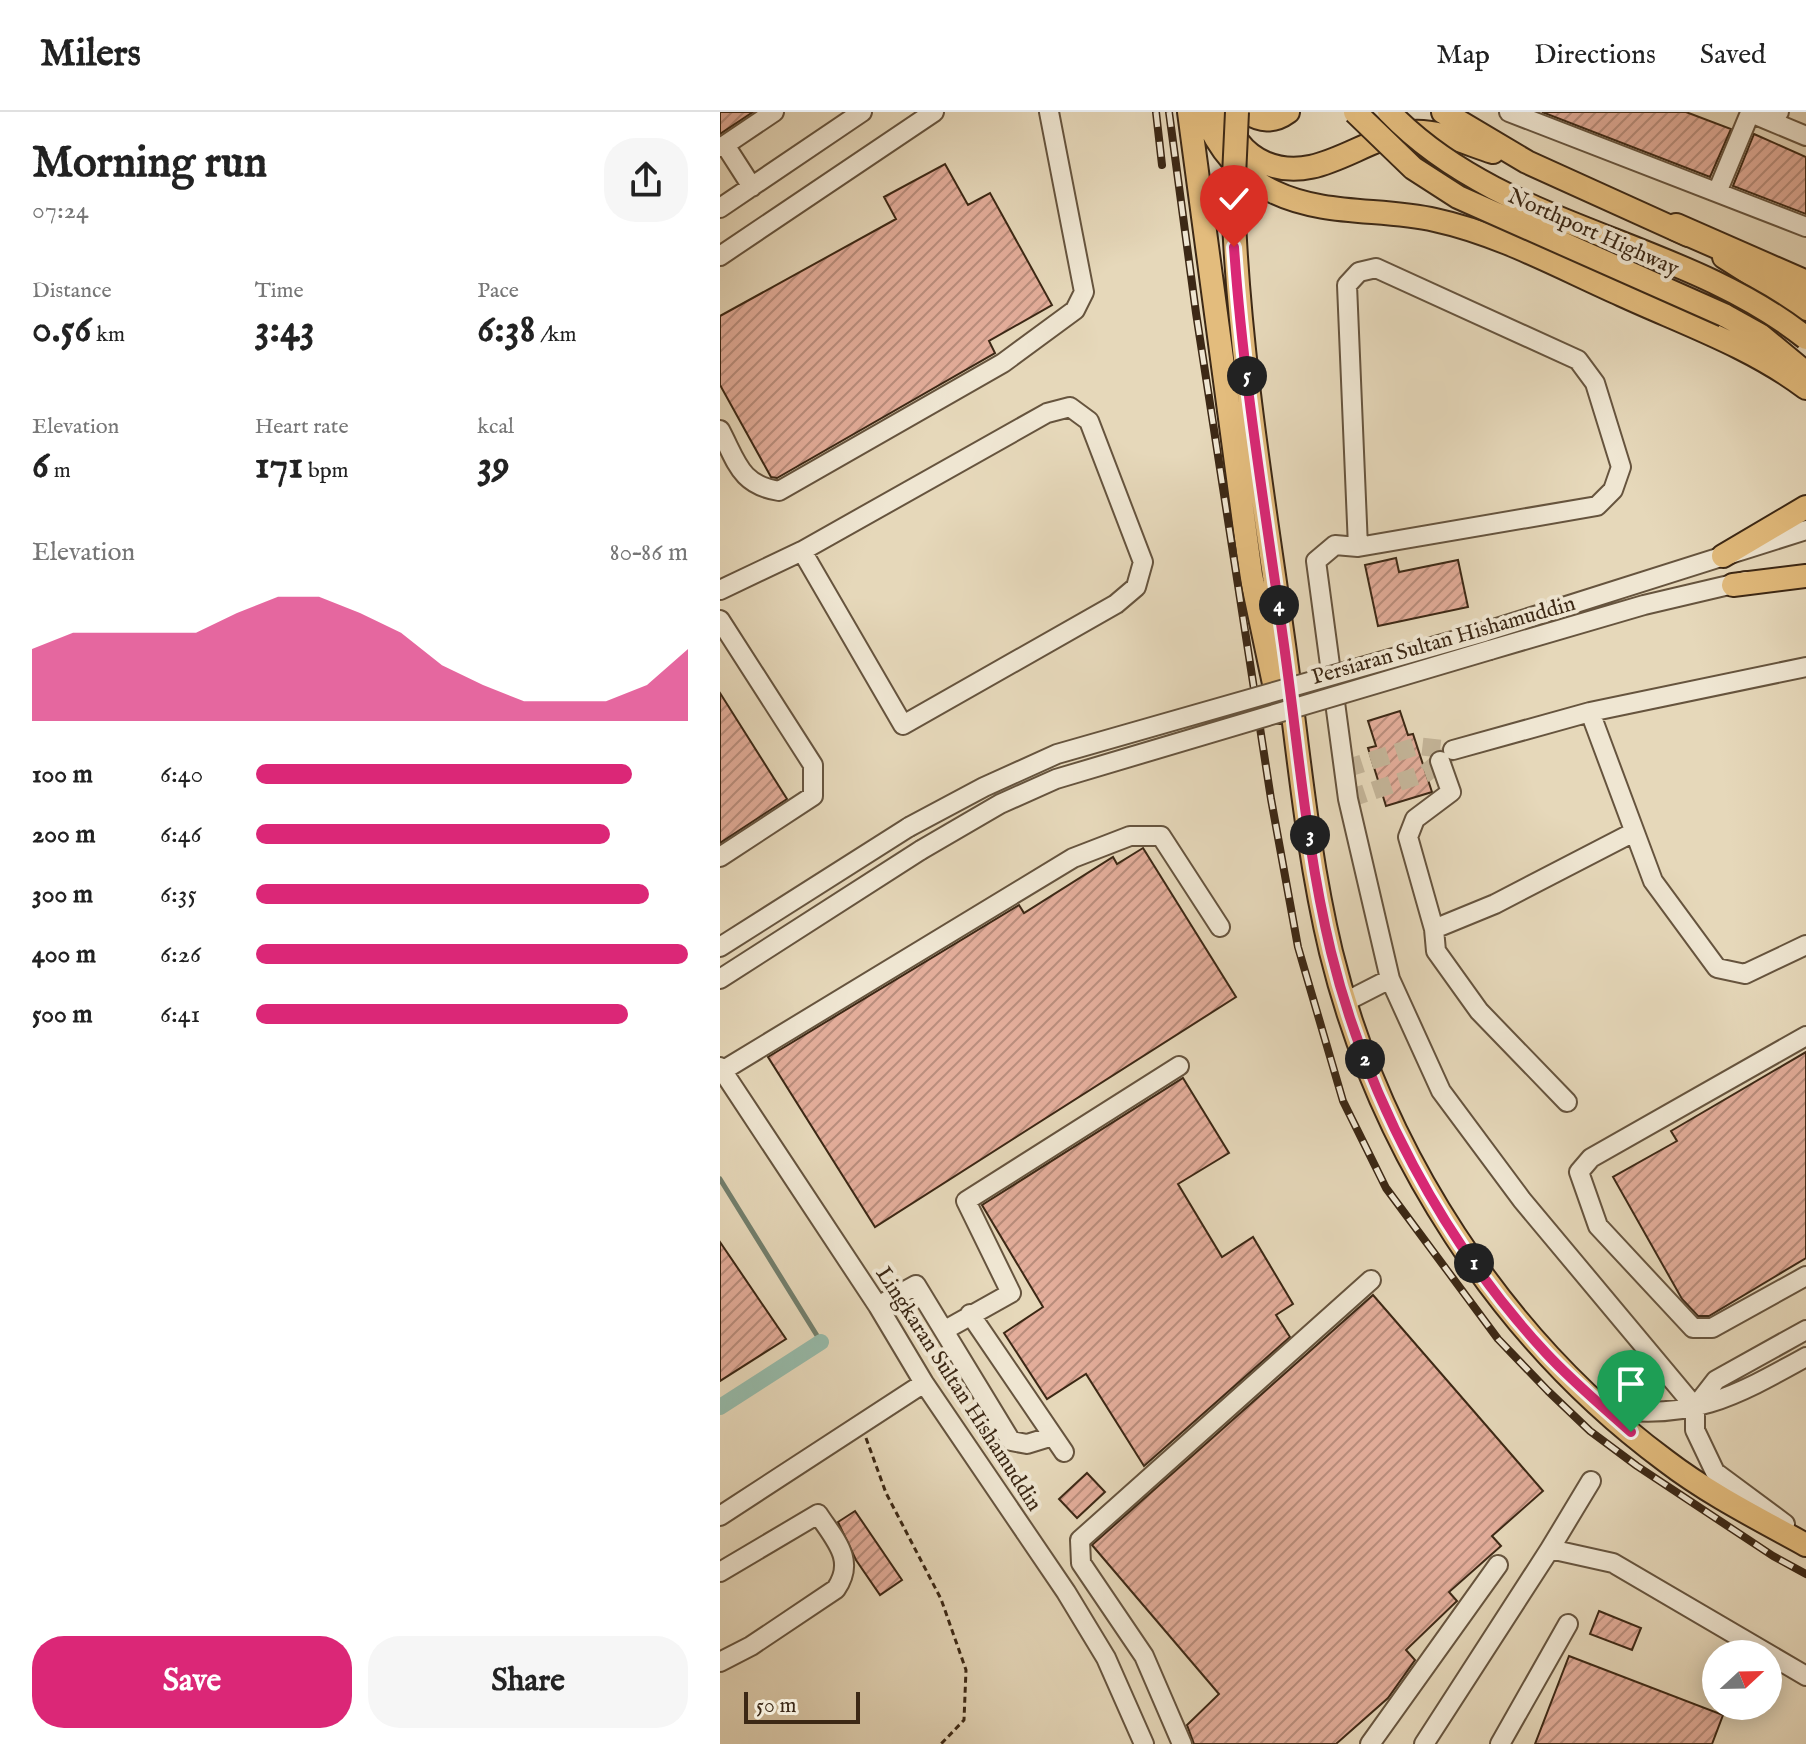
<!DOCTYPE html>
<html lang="en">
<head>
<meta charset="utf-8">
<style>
  body { margin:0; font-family:"IM FELL English",serif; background:#f6f6f6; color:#222; height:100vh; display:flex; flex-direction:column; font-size:30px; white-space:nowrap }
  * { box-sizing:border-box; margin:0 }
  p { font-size:26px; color:#767676 }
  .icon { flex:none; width:44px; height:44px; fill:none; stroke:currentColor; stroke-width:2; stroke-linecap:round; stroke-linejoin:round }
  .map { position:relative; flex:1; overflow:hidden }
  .side { display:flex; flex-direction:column; background:#fff; width:720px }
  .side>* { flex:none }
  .needle { width:52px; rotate:68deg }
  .buttons { position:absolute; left:982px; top:1528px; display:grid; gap:16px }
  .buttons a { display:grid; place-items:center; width:80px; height:80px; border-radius:50%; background:#fff; box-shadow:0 4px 20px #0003; font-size:40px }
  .scale { position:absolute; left:24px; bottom:20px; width:116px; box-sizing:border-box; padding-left:8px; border:4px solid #3c2815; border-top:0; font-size:22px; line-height:28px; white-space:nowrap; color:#3c2815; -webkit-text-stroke:6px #efe6d2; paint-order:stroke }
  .pin { position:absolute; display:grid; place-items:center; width:68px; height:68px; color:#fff; margin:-82px -34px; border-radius:50% 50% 50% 0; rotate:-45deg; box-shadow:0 0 8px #0007 }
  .pin .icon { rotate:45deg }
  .km { position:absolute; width:40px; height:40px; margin:-20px; border-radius:50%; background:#222; color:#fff; font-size:22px; line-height:40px; text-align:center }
  .round { display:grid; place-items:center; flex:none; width:84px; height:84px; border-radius:32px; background:#f6f6f6 }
  .overview { display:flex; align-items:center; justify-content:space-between; height:136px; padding:0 32px }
  h1 { font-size:44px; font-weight:700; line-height:60px }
  .stats { display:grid; grid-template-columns:repeat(3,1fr); gap:12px; height:136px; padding:8px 32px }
  .stats div { display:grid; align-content:center }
  .stats b { font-size:40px; font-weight:700 }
  .stats small { font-size:22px; font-weight:400 }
  .stats p { font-size:22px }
  .chart { height:224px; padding:16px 32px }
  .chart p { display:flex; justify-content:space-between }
  .chart svg { width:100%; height:144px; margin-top:8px; fill:#db2777; opacity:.7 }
  .action { display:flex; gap:16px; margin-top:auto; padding:16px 32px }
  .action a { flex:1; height:92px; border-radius:32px; background:#db2777; color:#fff; font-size:32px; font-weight:700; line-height:92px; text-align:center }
  .action a+a { background:#f6f6f6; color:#222 }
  ul { padding:0 32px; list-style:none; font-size:26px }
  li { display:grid; grid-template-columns:128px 96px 1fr; align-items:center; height:60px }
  li i { height:20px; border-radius:10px; background:#db2777 }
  header { display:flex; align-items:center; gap:48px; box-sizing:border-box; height:112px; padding:0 40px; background:#fff; border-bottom:2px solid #e0e0e0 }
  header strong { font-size:38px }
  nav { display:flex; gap:44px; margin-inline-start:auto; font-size:28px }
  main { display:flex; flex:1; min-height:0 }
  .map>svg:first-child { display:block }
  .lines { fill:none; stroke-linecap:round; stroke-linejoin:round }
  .stream { stroke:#73806e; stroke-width:5 }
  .canal { stroke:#97bbaa; stroke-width:16 }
  .building { fill:url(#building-hatch); stroke:#3c2815; stroke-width:2 }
  .minor-tunnel { stroke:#c4b599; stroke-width:18; stroke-dasharray:18 9; stroke-linecap:butt }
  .minor-casing { stroke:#66543e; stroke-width:22 }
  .major-casing { stroke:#3c2815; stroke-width:26 }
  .highway-casing { stroke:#3c2815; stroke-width:30 }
  .path { stroke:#3c2815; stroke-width:3; stroke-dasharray:6 4; stroke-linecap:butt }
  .minor { stroke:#efe6d2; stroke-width:18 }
  .major { stroke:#e3bc7d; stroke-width:22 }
  .highway { stroke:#e3bc7d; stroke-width:26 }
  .rail-casing { stroke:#3c2815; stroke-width:8 }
  .rail { stroke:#efe6d2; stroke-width:5; stroke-dasharray:15; stroke-linecap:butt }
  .minor-bridge-casing { stroke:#66543e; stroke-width:22; stroke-linecap:butt }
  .major-bridge-casing { stroke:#3c2815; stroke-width:26; stroke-linecap:butt }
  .minor-bridge { stroke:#efe6d2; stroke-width:18 }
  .major-bridge { stroke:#e3bc7d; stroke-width:22 }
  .route-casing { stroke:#fff; stroke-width:16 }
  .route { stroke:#db2777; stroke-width:10 }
  .labels { text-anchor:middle; stroke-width:8; stroke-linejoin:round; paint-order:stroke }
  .street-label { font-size:22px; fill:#3c2815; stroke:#efe6d2 }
</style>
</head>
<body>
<header>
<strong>Milers</strong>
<nav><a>Map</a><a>Directions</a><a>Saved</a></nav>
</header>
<main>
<section class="side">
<div class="overview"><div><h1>Morning run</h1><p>07:24</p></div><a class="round"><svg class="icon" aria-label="share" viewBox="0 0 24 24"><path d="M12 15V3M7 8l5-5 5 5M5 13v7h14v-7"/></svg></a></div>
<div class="stats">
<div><p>Distance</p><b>0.56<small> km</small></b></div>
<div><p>Time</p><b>3:43</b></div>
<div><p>Pace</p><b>6:38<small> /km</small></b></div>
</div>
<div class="stats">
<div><p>Elevation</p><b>6<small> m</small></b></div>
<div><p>Heart rate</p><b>171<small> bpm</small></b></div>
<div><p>kcal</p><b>39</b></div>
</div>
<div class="chart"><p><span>Elevation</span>80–86 m</p>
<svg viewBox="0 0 160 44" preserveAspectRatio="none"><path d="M0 44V22L10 17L20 17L30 17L40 17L50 11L60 6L70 6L80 11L90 17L100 27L110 33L120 38L130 38L140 38L150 33L160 22V44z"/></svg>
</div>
<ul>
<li><b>100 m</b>6:40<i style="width:87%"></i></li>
<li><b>200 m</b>6:46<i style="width:82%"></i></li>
<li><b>300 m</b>6:35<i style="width:91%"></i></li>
<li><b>400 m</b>6:26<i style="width:100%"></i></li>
<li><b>500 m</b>6:41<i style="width:86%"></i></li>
</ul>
<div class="action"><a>Save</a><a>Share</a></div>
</section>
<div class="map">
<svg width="1086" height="1632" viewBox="0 0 1086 1632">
  <defs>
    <pattern id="building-hatch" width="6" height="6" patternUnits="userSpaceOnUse" patternTransform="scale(2)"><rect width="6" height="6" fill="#e3ad9a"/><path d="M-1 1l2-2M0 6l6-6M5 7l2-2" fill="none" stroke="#b98d7c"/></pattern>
  </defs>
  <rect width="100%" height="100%" fill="#e6d8ba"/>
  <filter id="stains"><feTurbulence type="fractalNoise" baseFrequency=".0025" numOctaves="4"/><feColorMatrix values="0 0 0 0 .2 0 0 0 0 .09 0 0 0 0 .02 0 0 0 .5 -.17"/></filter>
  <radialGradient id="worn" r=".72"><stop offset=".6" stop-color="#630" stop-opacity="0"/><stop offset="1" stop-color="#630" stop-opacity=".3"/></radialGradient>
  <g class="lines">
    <path class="stream" d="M0 1067 101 1230"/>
    <path class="canal" d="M0 1295 101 1230"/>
  </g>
  <path class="building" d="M0 0H33L0 22Z
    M822 0H966L1011 17 990 65Z
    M1034 22 1086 45V102L1013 74Z
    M225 52 248 93 270 81 332 193 269 229 275 241 57 366 51 365 0 273V204L176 107 164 85Z
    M676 446 679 460 738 448 748 495 658 514 645 453Z
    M0 581 67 687 0 731Z
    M680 599 688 623 693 622 712 680 666 694 648 636 656 634 648 609Z
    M423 736 516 885 155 1115 48 945 299 793 304 801 393 745 397 752Z
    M1086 940V1146L989 1204H978L962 1187 893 1065 957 1029 951 1019Z
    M463 966 509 1041 458 1072 502 1145 533 1125 573 1192 556 1203 570 1225 424 1354 366 1262 327 1287 284 1221 323 1195 262 1093Z
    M0 1130 66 1227 0 1269Z
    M653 1183 823 1379 772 1424 781 1434 729 1480 737 1489 686 1538 695 1548 668 1586 616 1632H474L467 1613 499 1582 372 1433Z
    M367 1361 385 1380 357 1406 339 1387Z
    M135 1399 182 1468 160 1483 136 1448 118 1410Z
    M879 1499 921 1516 912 1538 870 1522Z
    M849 1544 1003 1603 992 1632H815Z"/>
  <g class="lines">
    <path class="minor-tunnel" d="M625 657 697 634 733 638
      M628 687 706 661 731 640"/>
    <defs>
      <path id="minor" d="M789 0 1086 115
        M1038 4 1086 24
        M5 33 54 0
        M0 35 5 33 32 75
        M998 78 1030 1 1059 0
        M0 96 142 0
        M0 144 214 0
        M0 318C17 350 20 373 59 379L283 251 355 198 364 180 329 0
        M638 435 627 173 639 160 656 156 858 248 875 271 901 355 893 378 877 394 638 435 615 433 596 449 628 687 670 867 721 979 802 1088 975 1295
        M0 478 82 439 183 613 396 492 416 475 423 450 369 309 350 295 327 301 82 439
        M0 508 93 653V684L0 745
        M764 520 1086 418
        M770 538 924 493 1026 469
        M870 600 933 769 997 856 1025 862 1086 833
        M733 638 870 600 1086 555
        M720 649 731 680 695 707 688 725 714 817 775 792 914 720
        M714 817 716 839 759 899 847 990
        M0 835 189 715
        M0 867 201 738
        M625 890 670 867
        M1086 924 871 1046 859 1060 878 1114 973 1216H992L1086 1164
        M0 955 158 1194 204 1271 346 1480 386 1546 424 1632
        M2 959 353 746 410 724H441L500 815
        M158 1194 196 1173 291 1329 307 1332 333 1324
        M250 1202 344 1340
        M225 1218 291 1181 246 1089 459 954
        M884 1296C969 1310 1014 1285 1086 1245
        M0 1404 204 1271
        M1065 1412 995 1360 975 1318V1295L996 1268 1086 1218
        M830 1437 871 1369
        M0 1460 98 1402C115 1428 136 1448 116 1477L31 1534 0 1550
        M462 1632 424 1544 361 1451 360 1428 651 1168
        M650 1632 778 1453
        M704 1632 830 1437 893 1451 1086 1564
        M780 1632 848 1512"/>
      <path id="major" d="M469 0 531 463 560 600
        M483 0C497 35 520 64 554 80 604 104 662 96 715 108 780 122 841 156 902 183 963 211 1032 235 1086 276
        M504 0C511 23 522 41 545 51 597 73 640 26 690 20 718 17 747 32 773 40
        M526 0C541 9 553 11 568 0
        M723 0 807 50 968 123
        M513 86C518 236 543 384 564 533 578 635 587 740 611 840 660 1039 781 1227 946 1349 989 1382 1039 1407 1086 1433
        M1004 145 1086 197
        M1004 203 1040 223 1086 261
        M1003 444 1086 395
        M1013 473 1086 464"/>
      <path id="highway" d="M956 115 1086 172"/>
    </defs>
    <use href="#minor" class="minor-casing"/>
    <use href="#major" class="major-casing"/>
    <use href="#highway" class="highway-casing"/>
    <path class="path" d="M146 1326 166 1381 221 1487 246 1558 244 1608 221 1632"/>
    <use href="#minor" class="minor"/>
    <use href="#major" class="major"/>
    <use href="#highway" class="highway"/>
    <defs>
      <path id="rail" d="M436 0 442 53
        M449 0 476 201 551 687 578 835 623 989 666 1076 778 1227 828 1279 870 1319 917 1354 1053 1444 1086 1462"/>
    </defs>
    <use href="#rail" class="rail-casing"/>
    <use href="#rail" class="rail"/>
    <defs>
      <path id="minor-bridge" d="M189 715 264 675 337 642 764 520
        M201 738 280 692 336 667 770 538"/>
      <path id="major-bridge" d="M635 0 693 56 738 85 1004 203
        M669 0C781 117 962 127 1086 226
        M513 86 517 0"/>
    </defs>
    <use href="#minor-bridge" class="minor-bridge-casing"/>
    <use href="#major-bridge" class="major-bridge-casing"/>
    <use href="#minor-bridge" class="minor-bridge"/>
    <use href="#major-bridge" class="major-bridge"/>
  </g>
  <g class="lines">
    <defs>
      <path id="route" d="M514 135C523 266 545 396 563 526 578 630 586 737 611 840 647 986 723 1130 826 1241 852 1269 882 1294 911 1320"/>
    </defs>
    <use href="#route" class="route-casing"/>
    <use href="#route" class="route"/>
  </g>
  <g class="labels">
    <g class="street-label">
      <text transform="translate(874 119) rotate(24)" y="8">Northport Highway</text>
      <text transform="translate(723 527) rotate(-16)" y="8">Persiaran Sultan Hishamuddin</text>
      <text transform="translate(240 1276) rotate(57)" y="8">Lingkaran Sultan Hishamuddin</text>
    </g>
  </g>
  <rect width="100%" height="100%" filter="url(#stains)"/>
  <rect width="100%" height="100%" fill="url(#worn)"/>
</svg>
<div class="buttons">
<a><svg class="needle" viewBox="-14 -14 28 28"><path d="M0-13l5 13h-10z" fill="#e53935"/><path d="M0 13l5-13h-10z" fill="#767676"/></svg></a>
</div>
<div class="scale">50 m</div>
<div class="pin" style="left:911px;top:1320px;background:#1e9e55"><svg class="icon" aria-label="arrive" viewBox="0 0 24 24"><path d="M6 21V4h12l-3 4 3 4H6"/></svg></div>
<div class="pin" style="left:514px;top:135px;background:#d93025"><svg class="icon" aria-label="check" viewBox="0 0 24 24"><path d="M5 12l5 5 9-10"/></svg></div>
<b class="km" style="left:754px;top:1151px">1</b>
<b class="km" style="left:645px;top:947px">2</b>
<b class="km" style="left:590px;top:723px">3</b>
<b class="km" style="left:559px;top:493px">4</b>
<b class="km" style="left:527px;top:264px">5</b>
</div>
</main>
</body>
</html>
